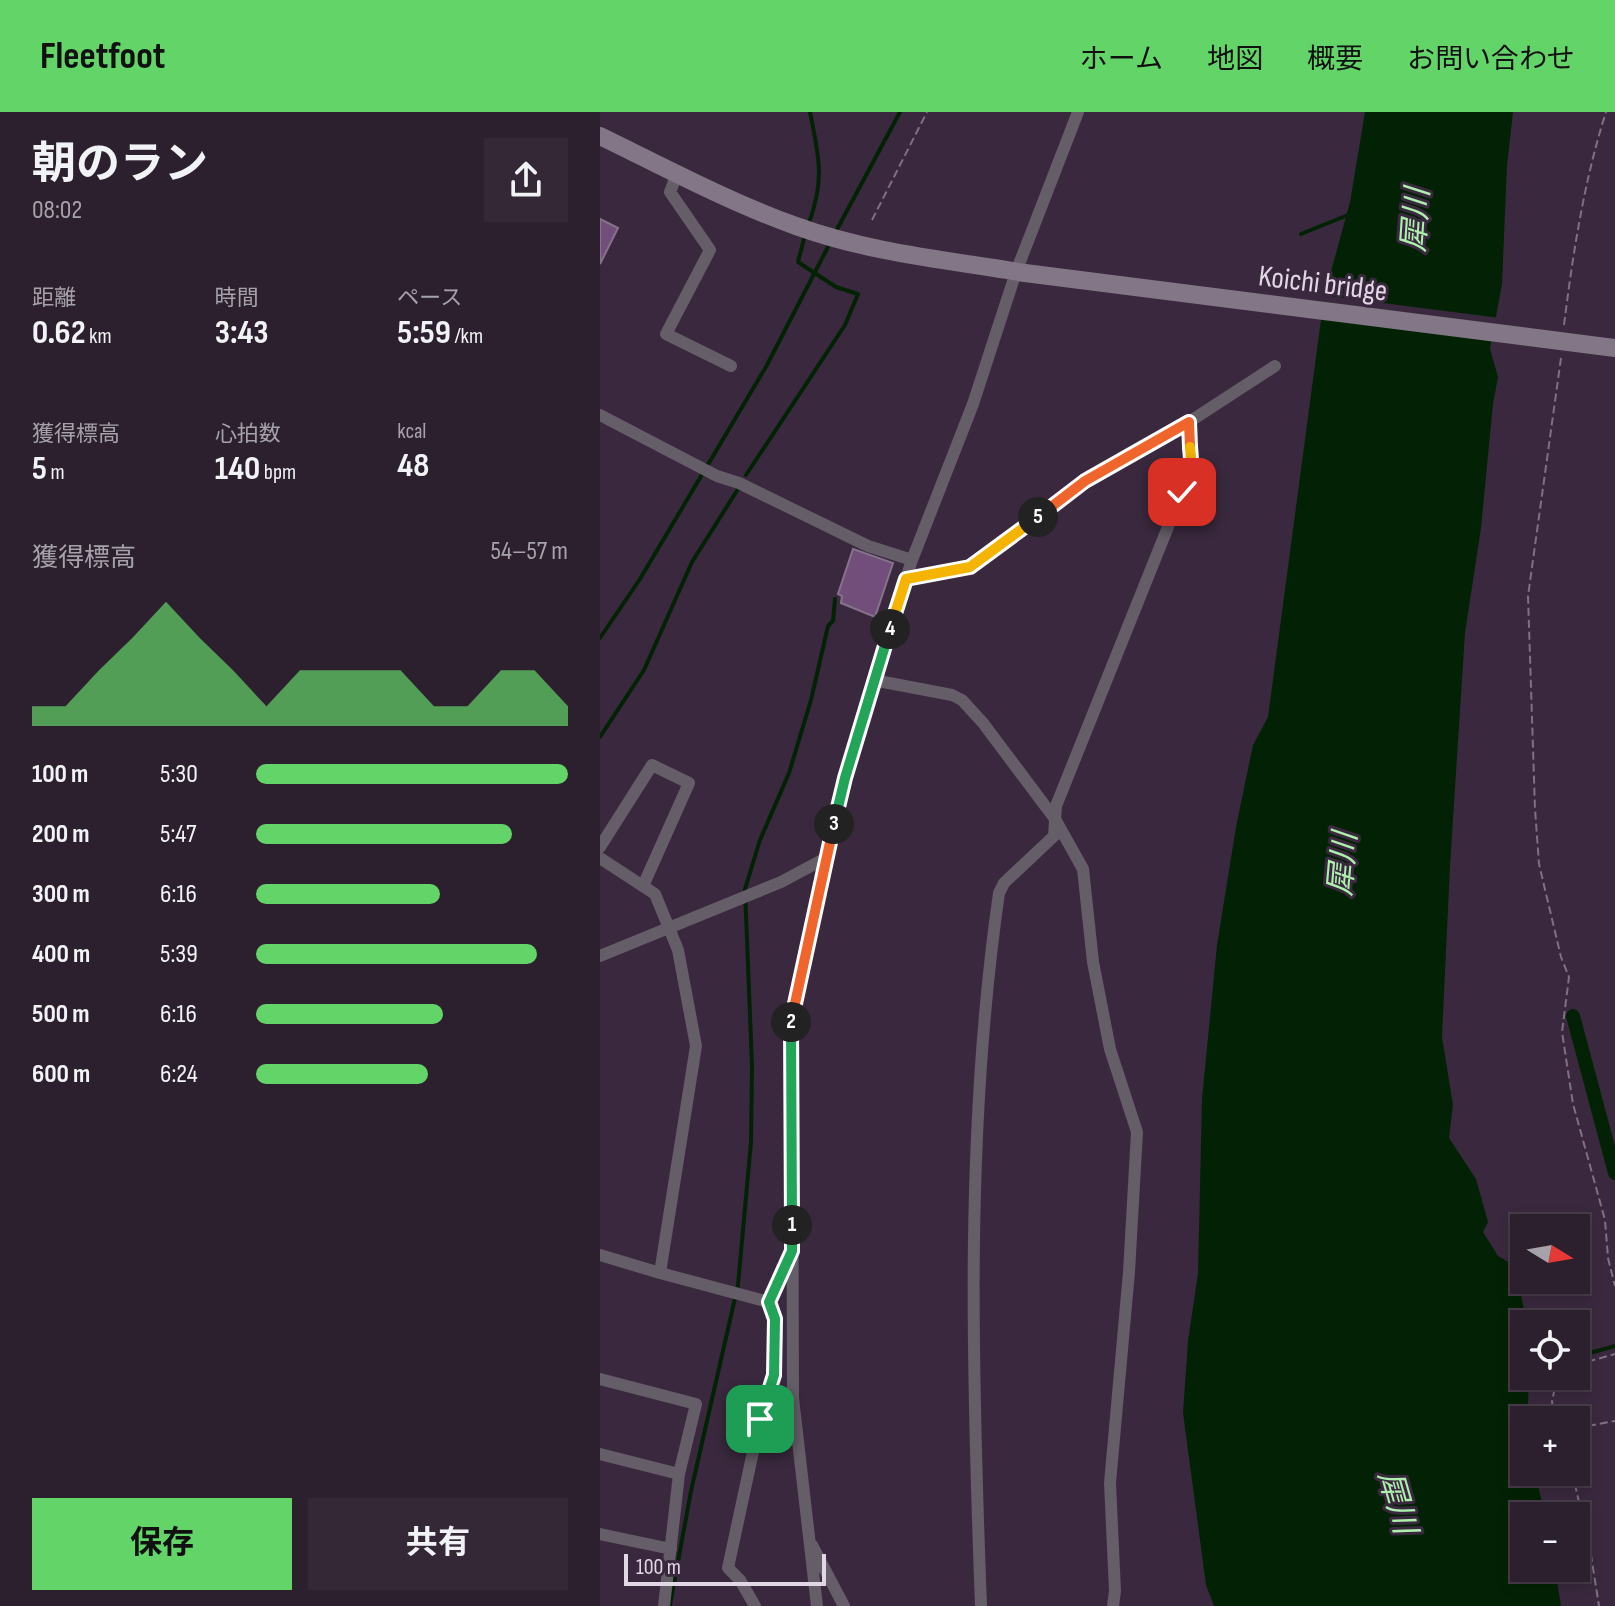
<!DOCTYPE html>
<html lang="ja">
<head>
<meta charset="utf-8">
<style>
  body { margin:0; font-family:"Sofia Sans Condensed","Noto Sans JP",sans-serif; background:#342736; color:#f1f3f6; height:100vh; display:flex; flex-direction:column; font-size:30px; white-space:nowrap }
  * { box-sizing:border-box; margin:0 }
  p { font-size:26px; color:#a6a2aa }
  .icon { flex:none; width:44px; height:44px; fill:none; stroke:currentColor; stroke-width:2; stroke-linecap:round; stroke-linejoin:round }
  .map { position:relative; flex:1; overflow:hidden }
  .drawer { display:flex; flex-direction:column; background:#2c1f2e; width:600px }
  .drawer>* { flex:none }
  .needle { width:52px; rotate:101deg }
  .fabs { position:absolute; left:910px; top:1102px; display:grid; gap:16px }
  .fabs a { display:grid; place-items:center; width:80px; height:80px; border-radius:0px; background:#2c1f2e; box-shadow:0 4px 12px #0003,0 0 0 2px #483d4a; font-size:40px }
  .scale { position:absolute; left:24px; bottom:20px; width:202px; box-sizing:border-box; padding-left:8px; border:4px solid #e2d7e5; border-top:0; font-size:22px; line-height:28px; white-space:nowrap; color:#e2d7e5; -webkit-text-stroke:6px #3a293e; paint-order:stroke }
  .pin { position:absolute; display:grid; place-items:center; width:68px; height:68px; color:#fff; margin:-34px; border-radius:16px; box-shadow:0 4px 12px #0006 }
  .km { position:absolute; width:40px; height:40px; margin:-20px; border-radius:50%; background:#222; color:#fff; font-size:22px; line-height:40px; text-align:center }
  .round { display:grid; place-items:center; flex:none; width:84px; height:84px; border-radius:0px; background:#342736 }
  .head { display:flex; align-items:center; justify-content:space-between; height:136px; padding:0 32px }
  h1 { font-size:44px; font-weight:700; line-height:60px }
  .figures { display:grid; grid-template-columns:repeat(3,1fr); gap:12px; height:136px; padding:8px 32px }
  .figures div { display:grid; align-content:center }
  .figures b { font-size:34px; font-weight:700 }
  .figures small { font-size:22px; font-weight:400 }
  .figures p { font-size:22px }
  .chart { height:224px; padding:16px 32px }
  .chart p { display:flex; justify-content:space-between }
  .chart svg { width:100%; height:144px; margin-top:8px; fill:#63d468; opacity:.7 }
  .primary-button { display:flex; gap:16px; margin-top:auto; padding:16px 32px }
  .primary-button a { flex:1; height:92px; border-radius:0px; background:#63d468; color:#111; font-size:32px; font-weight:700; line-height:92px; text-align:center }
  .primary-button a+a { background:#342736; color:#f1f3f6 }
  ul { padding:0 32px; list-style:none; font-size:26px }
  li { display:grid; grid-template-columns:128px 96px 1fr; align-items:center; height:60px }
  li i { height:20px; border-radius:10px; background:#63d468 }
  header { display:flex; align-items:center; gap:48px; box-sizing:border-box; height:112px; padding:0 40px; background:#63d468; color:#111 }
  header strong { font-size:38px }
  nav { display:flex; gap:44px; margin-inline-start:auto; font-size:28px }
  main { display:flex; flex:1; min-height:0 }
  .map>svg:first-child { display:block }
  .water { fill:#032205 }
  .pier { fill:#3a293e }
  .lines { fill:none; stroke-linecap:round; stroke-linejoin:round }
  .stream { stroke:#032205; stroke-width:4 }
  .canal { stroke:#032205; stroke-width:14 }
  .building { fill:#724e7a; stroke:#86738b; stroke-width:2 }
  .path { stroke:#7f7082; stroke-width:2; stroke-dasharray:8 4; stroke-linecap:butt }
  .minor { stroke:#655d67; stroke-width:12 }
  .secondary { stroke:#837686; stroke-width:18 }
  .secondary-bridge { stroke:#837686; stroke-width:18 }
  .split-1-casing { stroke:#fff; stroke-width:16 }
  .split-2-casing { stroke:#fff; stroke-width:16 }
  .split-3-casing { stroke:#fff; stroke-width:16 }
  .split-4-casing { stroke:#fff; stroke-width:16 }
  .split-5-casing { stroke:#fff; stroke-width:16 }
  .split-6-casing { stroke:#fff; stroke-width:16 }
  .split-7-casing { stroke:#fff; stroke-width:16 }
  .split-1 { stroke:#22a559; stroke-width:10 }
  .split-2 { stroke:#22a559; stroke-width:10 }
  .split-3 { stroke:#f0652b; stroke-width:10 }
  .split-4 { stroke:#22a559; stroke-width:10 }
  .split-5 { stroke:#f5b400; stroke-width:10 }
  .split-6 { stroke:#f0652b; stroke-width:10 }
  .split-7 { stroke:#f5b400; stroke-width:10 }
  .labels { text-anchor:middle; stroke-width:6; stroke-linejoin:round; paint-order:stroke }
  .street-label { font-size:30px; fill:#e2d7e5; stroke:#3a293e }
  .water-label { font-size:32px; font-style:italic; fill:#adefad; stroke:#3a293e }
</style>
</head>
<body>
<header>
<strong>Fleetfoot</strong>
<nav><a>ホーム</a><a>地図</a><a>概要</a><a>お問い合わせ</a></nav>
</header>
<main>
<section class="drawer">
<div class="head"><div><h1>朝のラン</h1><p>08:02</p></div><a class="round"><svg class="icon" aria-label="share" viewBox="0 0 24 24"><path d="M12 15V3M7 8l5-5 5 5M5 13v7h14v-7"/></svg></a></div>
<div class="figures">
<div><p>距離</p><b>0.62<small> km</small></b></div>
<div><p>時間</p><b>3:43</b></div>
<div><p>ペース</p><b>5:59<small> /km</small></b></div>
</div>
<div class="figures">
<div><p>獲得標高</p><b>5<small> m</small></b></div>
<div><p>心拍数</p><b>140<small> bpm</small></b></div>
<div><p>kcal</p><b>48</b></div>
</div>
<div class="chart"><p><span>獲得標高</span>54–57 m</p>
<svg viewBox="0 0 160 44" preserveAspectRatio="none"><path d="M0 44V38L10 38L20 27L30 17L40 6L50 17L60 27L70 38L80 27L90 27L100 27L110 27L120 38L130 38L140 27L150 27L160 38V44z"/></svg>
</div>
<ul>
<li><b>100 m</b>5:30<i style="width:100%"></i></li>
<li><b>200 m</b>5:47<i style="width:82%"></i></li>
<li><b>300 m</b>6:16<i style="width:59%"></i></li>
<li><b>400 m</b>5:39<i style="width:90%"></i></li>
<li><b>500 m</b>6:16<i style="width:60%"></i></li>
<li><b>600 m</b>6:24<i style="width:55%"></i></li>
</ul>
<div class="primary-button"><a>保存</a><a>共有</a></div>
</section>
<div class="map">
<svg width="1015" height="1494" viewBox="0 0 1015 1494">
  <rect width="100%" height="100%" fill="#3a293e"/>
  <path class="water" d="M765 0H913L907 54 902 172 890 237 898 265 893 292 881 416 865 521 850 754 842 925 853 993 849 1026 876 1067 888 1110 883 1120 898 1144 915 1154 927 1211 924 1212V1264H929L928 1293 921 1333 924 1338V1360H935L945 1404H924V1456H955L961 1494H614L606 1473 583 1301 588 1229 598 1161 602 987 617 833 636 715 653 633 668 605 724 185 750 90Z"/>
  <path class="pier" d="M720 184V183L900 206 896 227 717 204Z"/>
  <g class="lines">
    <path class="stream" d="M209 111C225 66 219 46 210 0
      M235 121 300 0
      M701 122 748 103
      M146 363 245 213 258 182 236 175 198 150 205 123
      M0 526 40 467 167 253 231 129
      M0 625 44 558 92 450 138 377
      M976 1245 1015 1234
      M70 1493 91 1379 138 1173 151 1030 152 954 145 777 160 728 189 661 211 588 228 514 233 509 235 487"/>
    <path class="canal" d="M973 904 1015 1061"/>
  </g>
  <path class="building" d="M0 107 18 116 0 152Z
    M253 437 293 451 275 505 241 491 242 484 238 482Z"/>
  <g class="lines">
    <path class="path" d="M272 108 327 0
      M964 213C973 141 984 69 1006 0
      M961 246 928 484 935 697 939 752 961 845 969 865 962 920 973 992 1005 1108 1008 1146 1015 1174
      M976 1253 1015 1242
      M955 1308 952 1290 957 1264
      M988 1314 1015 1309
      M972 1360 990 1437 999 1494"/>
    <path class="minor" d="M77 62 70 80 110 138 66 222 131 254
      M0 303 117 364 139 371 268 434 312 448
      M306 467 377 452 485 369 589 310 675 254
      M273 568 352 583 362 588 383 611 455 707 483 757 493 850 510 937 537 1020 529 1160 510 1371 515 1479 513 1494
      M0 735 52 653 89 671 43 774
      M0 746 55 782 78 838 96 934 60 1161 169 1190 175 1207 174 1263 160 1307 128 1456 140 1468 155 1494
      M0 844 181 770 226 746
      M0 1143 60 1161
      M169 1190 189 1145
      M0 1267 96 1292 79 1362 64 1494
      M0 1342 79 1362
      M0 1422 71 1437
      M212 1433 244 1494
      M217 1494 193 1286 192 901 245 666 273 568 312 448 373 292 416 160 478 0
      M381 1494C372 1256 365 1017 399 781L404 771 454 724 456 694 582 380 591 347 589 310"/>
    <path class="secondary" d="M0 24C64 55 129 90 196 114 270 141 348 148 425 161"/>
    <path class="secondary-bridge" d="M425 161 1015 236"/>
  </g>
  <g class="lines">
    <defs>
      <path id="split-1" d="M160 1307 174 1263 175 1207 169 1190 192 1139V1113"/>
      <path id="split-2" d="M191 910 192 1113"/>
      <path id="split-3" d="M191 910 234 712"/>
      <path id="split-4" d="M234 712 245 666 290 517"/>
      <path id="split-5" d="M290 517 306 467 370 455 438 405"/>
      <path id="split-6" d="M438 405 485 369 589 310 590 335"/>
      <path id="split-7" d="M582 380 591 347 590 335"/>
    </defs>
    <use href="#split-1" class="split-1-casing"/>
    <use href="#split-2" class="split-2-casing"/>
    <use href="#split-3" class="split-3-casing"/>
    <use href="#split-4" class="split-4-casing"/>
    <use href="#split-5" class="split-5-casing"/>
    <use href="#split-6" class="split-6-casing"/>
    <use href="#split-7" class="split-7-casing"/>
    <use href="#split-1" class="split-1"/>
    <use href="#split-2" class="split-2"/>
    <use href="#split-3" class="split-3"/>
    <use href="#split-4" class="split-4"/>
    <use href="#split-5" class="split-5"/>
    <use href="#split-6" class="split-6"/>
    <use href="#split-7" class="split-7"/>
  </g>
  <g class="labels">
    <g class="street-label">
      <text transform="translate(723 171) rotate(7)" y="10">Koichi bridge</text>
    </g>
    <g class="water-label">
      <text transform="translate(815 108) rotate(-86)" y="11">犀川</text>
      <text transform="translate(742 752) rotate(-85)" y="11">犀川</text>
      <text transform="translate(798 1390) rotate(74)" y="11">犀川</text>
    </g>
  </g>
</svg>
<div class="fabs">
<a><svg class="needle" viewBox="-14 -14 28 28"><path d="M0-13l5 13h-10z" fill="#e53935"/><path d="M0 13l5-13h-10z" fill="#a6a2aa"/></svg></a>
<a><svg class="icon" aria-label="locate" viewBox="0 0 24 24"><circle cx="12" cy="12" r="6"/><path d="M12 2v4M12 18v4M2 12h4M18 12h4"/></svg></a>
<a>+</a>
<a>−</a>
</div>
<div class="scale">100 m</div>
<div class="pin" style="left:160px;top:1307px;background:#1e9e55"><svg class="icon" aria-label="arrive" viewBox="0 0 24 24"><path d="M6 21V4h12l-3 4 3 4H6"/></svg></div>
<div class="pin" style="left:582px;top:380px;background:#d93025"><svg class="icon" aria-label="check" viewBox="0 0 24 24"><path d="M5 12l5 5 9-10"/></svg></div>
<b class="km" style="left:192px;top:1113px">1</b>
<b class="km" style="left:191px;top:910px">2</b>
<b class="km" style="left:234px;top:712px">3</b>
<b class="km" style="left:290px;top:517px">4</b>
<b class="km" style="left:438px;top:405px">5</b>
</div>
</main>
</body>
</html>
